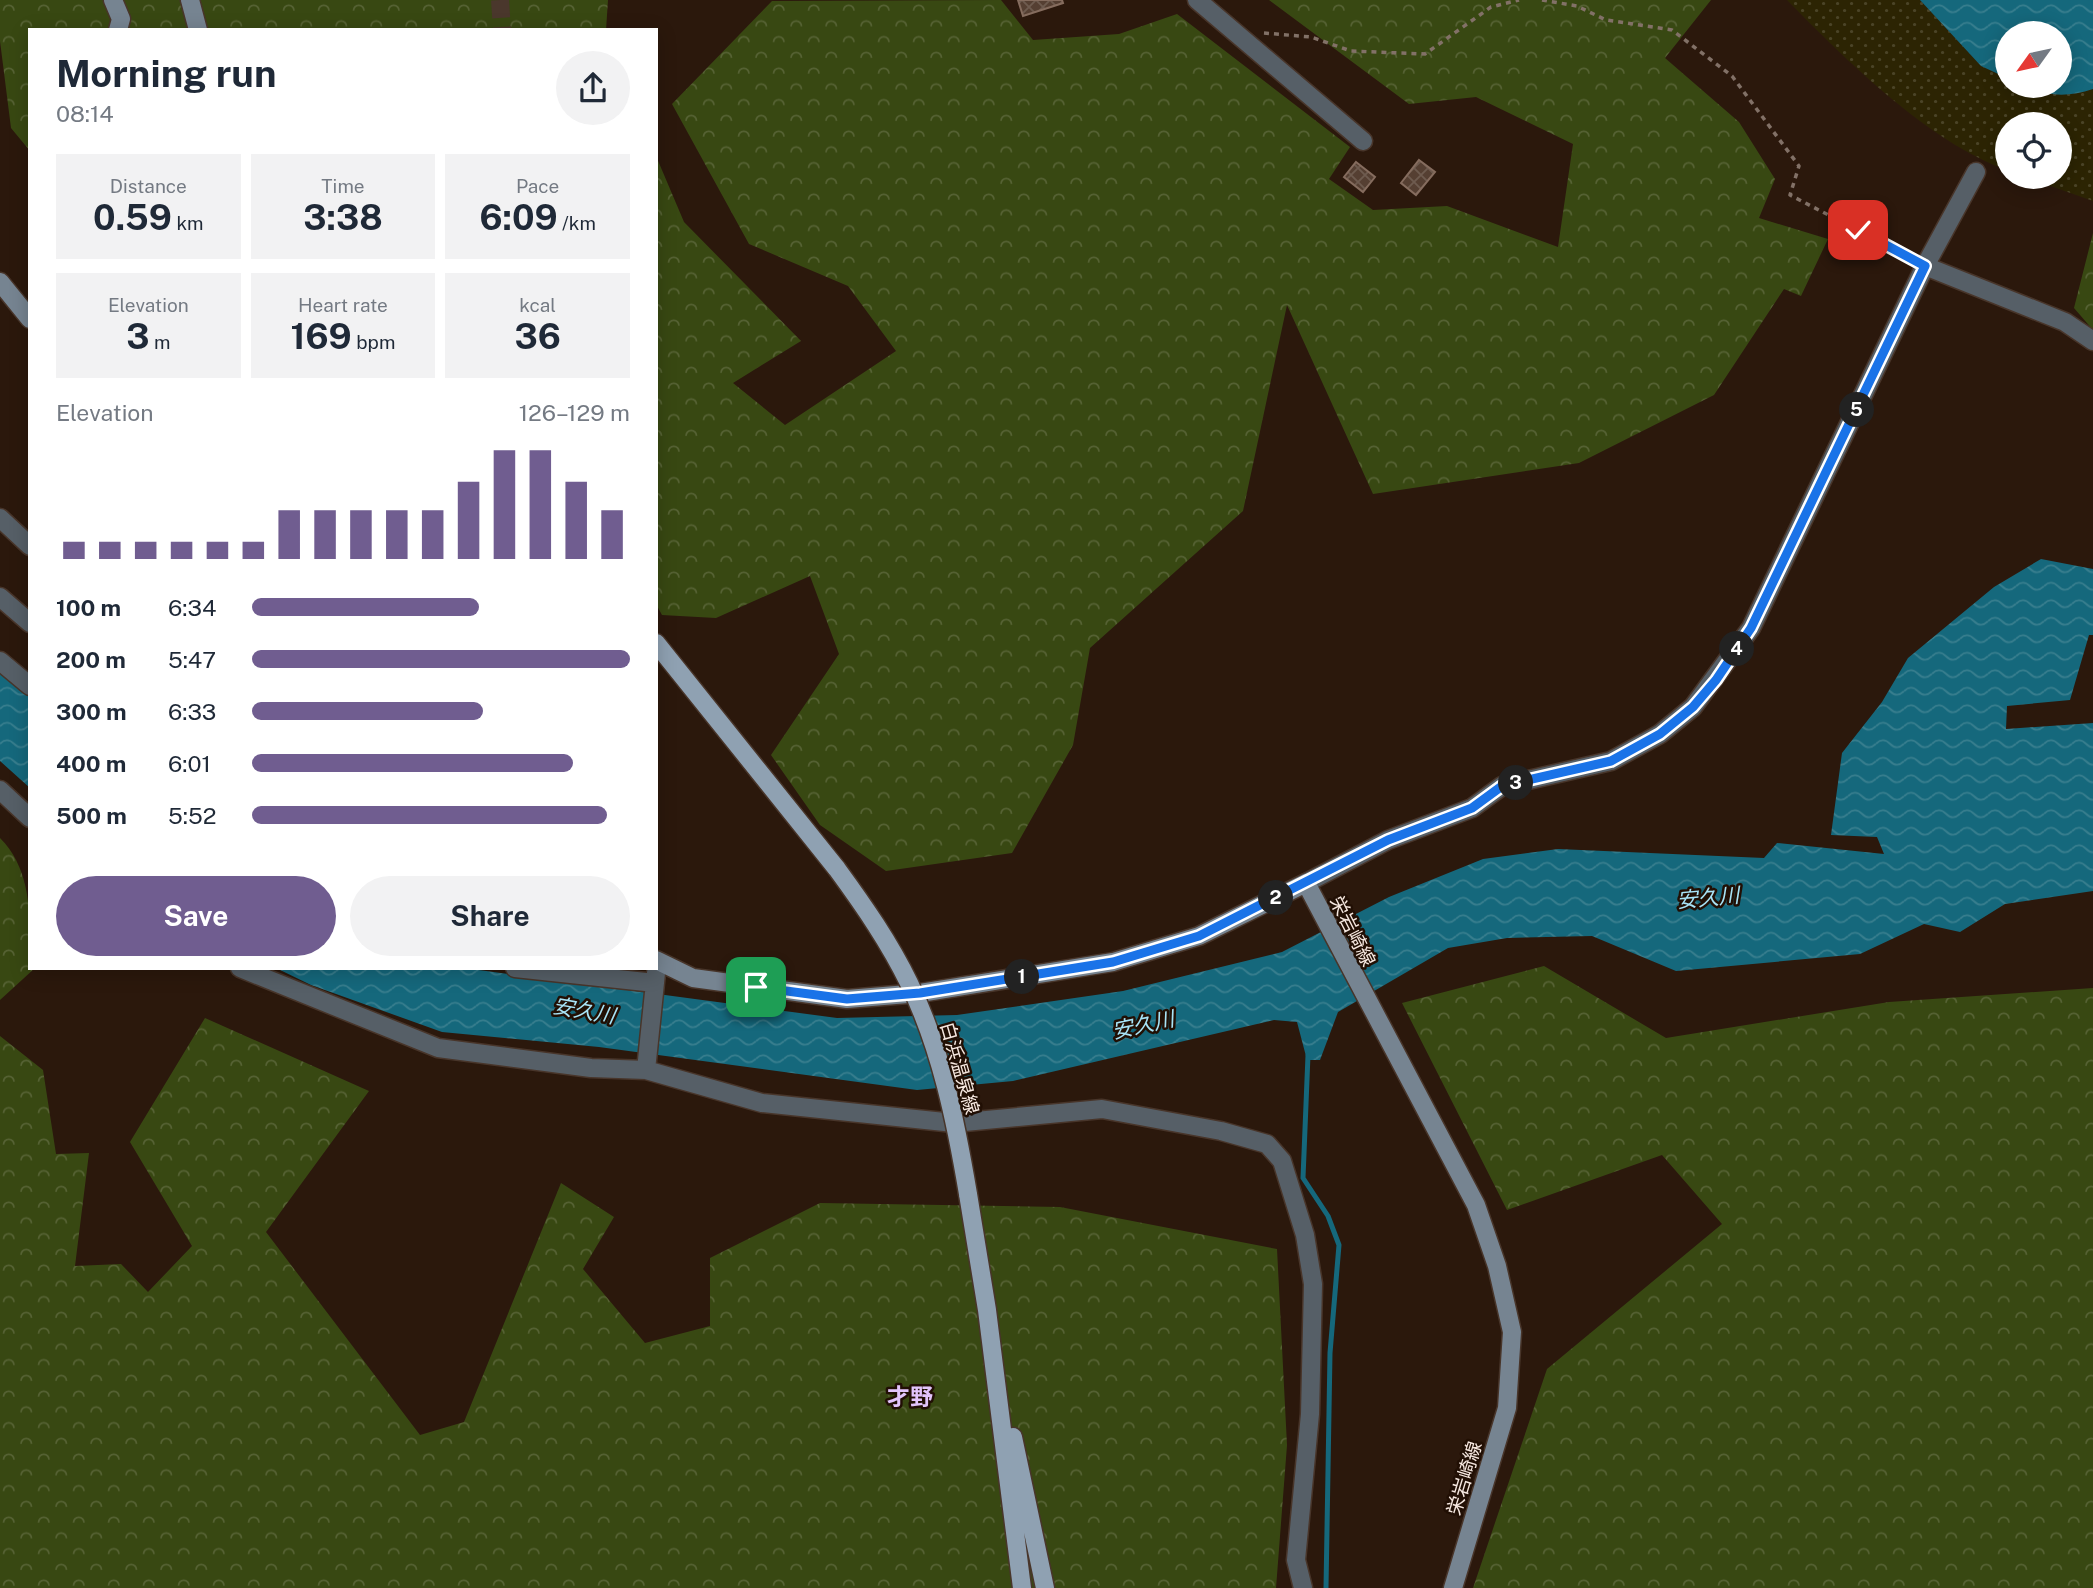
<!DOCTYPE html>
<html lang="en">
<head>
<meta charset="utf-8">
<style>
  body { margin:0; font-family:"Public Sans","Noto Sans JP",sans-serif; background:#f2f2f3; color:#1f2937; height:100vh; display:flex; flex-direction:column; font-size:26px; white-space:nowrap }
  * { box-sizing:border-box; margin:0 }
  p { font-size:23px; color:#747a83 }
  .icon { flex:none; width:38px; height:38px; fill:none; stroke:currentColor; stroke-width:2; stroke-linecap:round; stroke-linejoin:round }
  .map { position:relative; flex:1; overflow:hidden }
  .side { position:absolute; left:28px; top:28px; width:630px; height:942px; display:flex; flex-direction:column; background:#fff; border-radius:0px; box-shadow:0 4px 18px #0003 }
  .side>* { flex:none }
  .needle { width:46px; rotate:237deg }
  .controls { position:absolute; left:1995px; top:21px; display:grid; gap:14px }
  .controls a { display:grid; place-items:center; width:77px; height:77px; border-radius:50%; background:#fff; box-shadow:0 4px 18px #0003; font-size:35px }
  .pin { position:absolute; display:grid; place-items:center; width:60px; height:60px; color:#fff; margin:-30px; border-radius:14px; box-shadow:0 4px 10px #0006 }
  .km { position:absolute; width:35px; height:35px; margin:-18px; border-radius:50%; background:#222; color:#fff; font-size:19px; line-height:35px; text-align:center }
  .round { display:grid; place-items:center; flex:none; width:74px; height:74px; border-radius:37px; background:#f2f2f3 }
  .overview { display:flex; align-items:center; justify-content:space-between; height:119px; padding:0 28px }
  h1 { font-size:38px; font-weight:700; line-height:52px }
  .stats { display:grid; grid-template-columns:repeat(3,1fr); gap:10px; height:119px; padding:7px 28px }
  .stats div { display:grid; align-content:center; border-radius:0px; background:#f2f2f3; text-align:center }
  .stats b { font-size:35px; font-weight:700 }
  .stats small { font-size:19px; font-weight:400 }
  .stats p { font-size:19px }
  .chart { height:196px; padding:14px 28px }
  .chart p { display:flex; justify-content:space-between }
  .chart svg { width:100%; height:126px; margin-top:7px; stroke:#705d90; stroke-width:6 }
  .cta { display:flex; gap:14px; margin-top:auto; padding:14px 28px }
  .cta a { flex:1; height:80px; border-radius:42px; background:#705d90; color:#fff; font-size:28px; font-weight:700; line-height:80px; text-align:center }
  .cta a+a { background:#f2f2f3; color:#1f2937 }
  ul { padding:0 28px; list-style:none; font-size:23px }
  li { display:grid; grid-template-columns:112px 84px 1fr; align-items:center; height:52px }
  li i { height:18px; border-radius:9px; background:#705d90 }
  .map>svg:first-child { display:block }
  .forest { fill:url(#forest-crowns) }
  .sand { fill:url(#sand-dots) }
  .water { fill:url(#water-waves) }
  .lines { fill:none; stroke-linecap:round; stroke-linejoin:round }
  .stream { stroke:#15687c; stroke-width:5 }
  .building { fill:url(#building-cross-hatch); stroke:#856c5e; stroke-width:2 }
  .primary-tunnel { stroke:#4a372c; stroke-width:18; stroke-dasharray:18 9; stroke-linecap:butt }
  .minor-casing { stroke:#48352a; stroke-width:21 }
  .secondary-casing { stroke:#48352a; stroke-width:21 }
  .primary-casing { stroke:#48352a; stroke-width:21 }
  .path { stroke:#827167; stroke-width:3.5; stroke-dasharray:5 5; stroke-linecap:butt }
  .minor { stroke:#565f67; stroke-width:18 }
  .secondary { stroke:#768491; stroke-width:18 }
  .primary { stroke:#8fa1b2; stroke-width:18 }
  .primary-bridge-casing { stroke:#48352a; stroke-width:21; stroke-linecap:butt }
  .primary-bridge { stroke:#8fa1b2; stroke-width:18 }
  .route-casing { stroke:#fff; stroke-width:14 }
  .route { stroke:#1a73e8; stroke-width:9 }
  .labels { text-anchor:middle; stroke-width:5; stroke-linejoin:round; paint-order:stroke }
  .street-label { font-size:19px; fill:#f7e9e1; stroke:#210f04 }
  .water-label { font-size:21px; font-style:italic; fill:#a8e4f7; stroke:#210f04 }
  .quarter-label { font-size:23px; font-weight:bold; fill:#e2c4fb; stroke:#210f04 }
</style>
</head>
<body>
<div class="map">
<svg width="2093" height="1588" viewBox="0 0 2093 1588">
  <defs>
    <pattern id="forest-crowns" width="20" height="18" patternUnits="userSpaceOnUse" patternTransform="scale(1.75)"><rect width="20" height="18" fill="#384812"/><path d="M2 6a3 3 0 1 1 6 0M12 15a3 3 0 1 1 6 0" fill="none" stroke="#566234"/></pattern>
    <pattern id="sand-dots" width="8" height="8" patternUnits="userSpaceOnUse" patternTransform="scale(1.75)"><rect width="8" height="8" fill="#2c2403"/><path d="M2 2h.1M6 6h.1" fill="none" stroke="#4b4427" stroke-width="1.8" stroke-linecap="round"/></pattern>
    <pattern id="water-waves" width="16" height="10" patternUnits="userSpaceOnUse" patternTransform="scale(1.75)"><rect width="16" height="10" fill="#15687c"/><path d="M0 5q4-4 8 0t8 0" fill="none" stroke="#387e8e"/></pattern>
    <pattern id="building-cross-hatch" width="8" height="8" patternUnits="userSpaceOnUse" patternTransform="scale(1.75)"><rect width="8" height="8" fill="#553f32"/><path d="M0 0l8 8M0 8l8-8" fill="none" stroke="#6e5b4f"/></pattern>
  </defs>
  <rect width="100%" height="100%" fill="#2b180c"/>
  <path class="forest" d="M0 0H608L606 30H30V151L11 128 0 41Z
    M1001 0 1033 40 1119 34 1177 14 1350 147 1329 179 1373 210 1447 206 1558 247 1573 144 1476 97 1409 104 1269 0H1711L1665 58 1739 122 1775 179 1759 218 1828 239 1801 296 1784 289 1714 395 1579 463 1373 494 1287 305 1243 511 1090 648 1073 745 1012 853 886 871 820 825 771 755 839 654 810 576 716 618 662 615 656 604V156L684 222 801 341 733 383 785 425 896 351 848 286 749 244 672 104 772 1Z
    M2093 233V330L2074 308Z
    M0 838C34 872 30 923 30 968H35L0 1000Z
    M1544 966 1666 1038 1889 1002 2093 988V1588H1473L1547 1369 1722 1224 1662 1155 1507 1210 1402 1003Z
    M205 1018 369 1091 266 1232 420 1435 464 1422 561 1183 614 1217 583 1269 645 1343 710 1326V1258L820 1203 1060 1207 1277 1249 1287 1445 1276 1588H0V1036L43 1070 56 1154 89 1153 75 1266 121 1264 148 1292 192 1246 130 1142Z"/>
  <path class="sand" d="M1787 0H1920L1981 66 2007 78V86C2043 86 2053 102 2093 89V201L2025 177H2060V124H2007V170C1928 142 1846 60 1787 0Z"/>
  <path class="water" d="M1920 0H2093V89C2069 97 2048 97 2024 86H2060V33H2007V78L1981 66Z
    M2041 559 2093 569V635H2089L2070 700 2007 706 2006 729 2093 723V891L2005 904 1960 932 1924 924 1860 954 1676 971 1592 936 1507 938 1448 948 1338 1012 1320 1060H1307L1297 1022 1274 1020 1013 1081 917 1090 599 1047 442 1032 311 985 276 968H464L837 1018 957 1015 1123 991 1282 952 1389 897 1483 859 1558 849 1764 858 1777 843 1884 854 1877 837 1831 835 1842 753 1882 702 1908 658 1994 587Z
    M0 673 30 698V788L0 761Z"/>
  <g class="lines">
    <path class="stream" d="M1308 1055 1303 1178 1328 1216 1339 1245 1330 1353 1326 1588"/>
  </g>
  <path class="building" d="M1018 0H1062L1063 3 1023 16Z
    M1419 160 1435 172 1416 195 1401 183Z
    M1356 162 1375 177 1363 192 1344 177Z"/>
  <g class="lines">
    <path class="primary-tunnel" d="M500 0 502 30"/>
    <defs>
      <path id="minor" d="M1197 0 1363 141
        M1925 266 2065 322 2093 341
        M0 518 30 546
        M0 597 30 623
        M0 661 30 686
        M0 790 30 818
        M1306 883 1388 840 1472 808 1502 786 1611 761 1660 734 1693 707 1751 628 1925 266 1976 172
        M240 968 438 1048 591 1068 646 1070 762 1103 954 1123 1102 1109 1221 1131 1267 1144 1282 1161 1305 1235 1313 1284 1310 1414 1296 1560 1303 1588
        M515 968 655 983
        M646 1070 656 973"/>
      <path id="secondary" d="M113 0 121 19 118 30
        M190 0 198 30
        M0 282 30 319
        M656 960 693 978 847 999 920 993 1113 962 1199 936 1306 883 1476 1205 1497 1266 1512 1332 1507 1408 1453 1588"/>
      <path id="primary" d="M656 643 837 869
        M968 1194 987 1310 1022 1588
        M1013 1437 1045 1588"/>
    </defs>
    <use href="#minor" class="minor-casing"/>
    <use href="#secondary" class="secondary-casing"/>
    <use href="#primary" class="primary-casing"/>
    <path class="path" d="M1542 0 1577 6 1606 20 1672 30 1732 76 1799 166 1790 195 1911 258
      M1264 33 1311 37 1351 51 1425 54 1491 7 1519 0"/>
    <use href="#minor" class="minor"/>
    <use href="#secondary" class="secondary"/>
    <use href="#primary" class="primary"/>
    <defs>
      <path id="primary-bridge" d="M837 869C864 906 889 942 909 983 941 1048 956 1123 968 1194"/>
    </defs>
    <use href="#primary-bridge" class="primary-bridge-casing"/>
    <use href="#primary-bridge" class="primary-bridge"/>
  </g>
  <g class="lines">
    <defs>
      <path id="route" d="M756 987 847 999 920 993 1113 962 1199 936 1388 840 1472 808 1502 786 1611 761 1660 734 1693 707 1716 680 1751 628 1925 266 1858 230"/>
    </defs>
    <use href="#route" class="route-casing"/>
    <use href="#route" class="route"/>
  </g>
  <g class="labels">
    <g class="street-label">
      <text transform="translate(1353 931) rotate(63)" y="7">栄岩崎線</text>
      <text transform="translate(960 1068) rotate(74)" y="7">白浜温泉線</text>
      <text transform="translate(1464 1478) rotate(-73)" y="7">栄岩崎線</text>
    </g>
    <g class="water-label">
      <text transform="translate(1708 898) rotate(-5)" y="7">安久川</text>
      <text transform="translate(584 1011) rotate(10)" y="7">安久川</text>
      <text transform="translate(1143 1025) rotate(-12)" y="7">安久川</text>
    </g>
    <g class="quarter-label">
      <text x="910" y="1405">才野</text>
    </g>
  </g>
</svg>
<div class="controls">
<a><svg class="needle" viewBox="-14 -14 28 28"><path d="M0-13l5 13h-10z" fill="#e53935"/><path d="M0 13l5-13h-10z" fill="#747a83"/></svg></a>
<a><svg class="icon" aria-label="locate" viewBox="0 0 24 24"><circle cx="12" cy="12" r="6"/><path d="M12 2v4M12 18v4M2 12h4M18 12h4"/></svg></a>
</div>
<div class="pin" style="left:756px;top:987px;background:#1e9e55"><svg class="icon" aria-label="arrive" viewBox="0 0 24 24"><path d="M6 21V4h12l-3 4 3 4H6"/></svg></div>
<div class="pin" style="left:1858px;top:230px;background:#d93025"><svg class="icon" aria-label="check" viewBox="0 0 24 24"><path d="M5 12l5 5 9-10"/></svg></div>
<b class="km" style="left:1022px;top:977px">1</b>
<b class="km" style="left:1276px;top:898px">2</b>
<b class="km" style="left:1516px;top:783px">3</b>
<b class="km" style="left:1737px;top:649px">4</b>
<b class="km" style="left:1857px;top:410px">5</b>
<section class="side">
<div class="overview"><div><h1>Morning run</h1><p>08:14</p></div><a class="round"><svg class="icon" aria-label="share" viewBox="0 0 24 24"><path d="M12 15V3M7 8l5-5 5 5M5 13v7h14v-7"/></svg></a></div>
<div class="stats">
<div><p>Distance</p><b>0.59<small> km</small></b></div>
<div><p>Time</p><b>3:38</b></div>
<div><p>Pace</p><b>6:09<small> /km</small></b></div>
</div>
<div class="stats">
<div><p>Elevation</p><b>3<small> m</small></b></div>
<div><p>Heart rate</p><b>169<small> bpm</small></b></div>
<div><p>kcal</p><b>36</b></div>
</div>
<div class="chart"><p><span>Elevation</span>126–129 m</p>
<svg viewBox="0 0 160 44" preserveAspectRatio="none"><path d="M5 44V38M15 44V38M25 44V38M35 44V38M45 44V38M55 44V38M65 44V27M75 44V27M85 44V27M95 44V27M105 44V27M115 44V17M125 44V6M135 44V6M145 44V17M155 44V27"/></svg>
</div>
<ul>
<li><b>100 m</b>6:34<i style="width:60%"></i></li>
<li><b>200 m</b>5:47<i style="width:100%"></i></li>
<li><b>300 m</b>6:33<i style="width:61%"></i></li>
<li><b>400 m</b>6:01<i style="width:85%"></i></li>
<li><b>500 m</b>5:52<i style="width:94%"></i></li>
</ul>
<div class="cta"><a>Save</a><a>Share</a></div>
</section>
</div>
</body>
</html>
